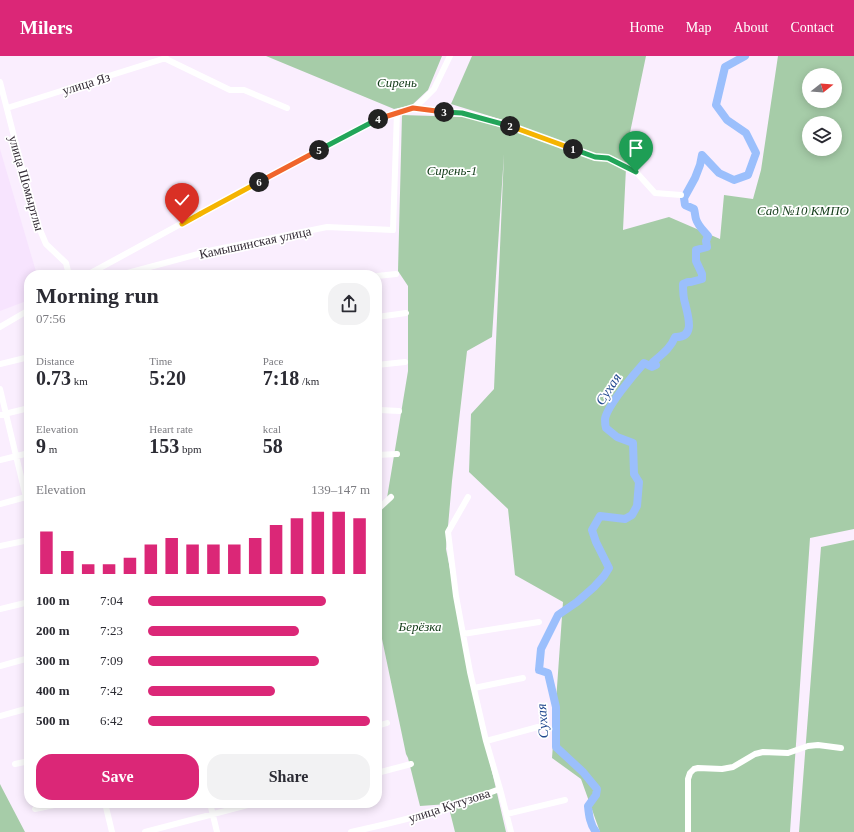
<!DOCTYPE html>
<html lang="en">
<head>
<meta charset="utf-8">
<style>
  body { margin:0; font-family:"Times New Roman",serif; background:#f2f2f3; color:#2b2b33; height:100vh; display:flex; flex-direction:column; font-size:15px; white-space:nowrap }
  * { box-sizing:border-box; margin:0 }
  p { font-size:13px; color:#7c7c81 }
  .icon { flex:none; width:22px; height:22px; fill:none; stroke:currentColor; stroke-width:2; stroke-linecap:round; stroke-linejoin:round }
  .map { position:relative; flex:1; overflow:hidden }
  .panel { position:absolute; left:24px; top:214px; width:358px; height:538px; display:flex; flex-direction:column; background:#fff; border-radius:16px; box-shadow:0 2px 10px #0003 }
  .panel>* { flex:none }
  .needle { width:26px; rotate:73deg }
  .tools { position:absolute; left:802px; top:12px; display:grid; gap:8px }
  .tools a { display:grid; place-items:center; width:40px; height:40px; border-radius:50%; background:#fff; box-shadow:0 2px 10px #0003; font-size:20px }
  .pin { position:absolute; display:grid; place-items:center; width:34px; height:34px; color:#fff; margin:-41px -17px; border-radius:50% 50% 50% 0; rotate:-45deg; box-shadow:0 0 4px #0007 }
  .pin .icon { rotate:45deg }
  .km { position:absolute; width:20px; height:20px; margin:-10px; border-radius:50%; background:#222; color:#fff; font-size:11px; line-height:20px; text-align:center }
  .round { display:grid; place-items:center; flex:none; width:42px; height:42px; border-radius:16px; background:#f2f2f3 }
  .headline { display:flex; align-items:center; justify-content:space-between; height:68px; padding:0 12px }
  h1 { font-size:22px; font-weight:700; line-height:30px }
  .stats { display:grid; grid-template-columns:repeat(3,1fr); gap:6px; height:68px; padding:4px 12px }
  .stats div { display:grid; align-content:center }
  .stats b { font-size:20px; font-weight:700 }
  .stats small { font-size:11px; font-weight:400 }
  .stats p { font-size:11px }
  .chart { height:112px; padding:8px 12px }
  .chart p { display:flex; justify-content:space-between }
  .chart svg { width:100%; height:72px; margin-top:4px; stroke:#db2777; stroke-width:6 }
  .cta { display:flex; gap:8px; margin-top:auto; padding:8px 12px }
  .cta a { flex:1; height:46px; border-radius:16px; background:#db2777; color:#fff; font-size:16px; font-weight:700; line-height:46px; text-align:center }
  .cta a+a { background:#f2f2f3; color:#2b2b33 }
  ul { padding:0 12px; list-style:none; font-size:13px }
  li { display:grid; grid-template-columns:64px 48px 1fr; align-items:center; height:30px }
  li i { height:10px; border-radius:5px; background:#db2777 }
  header { display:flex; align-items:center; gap:24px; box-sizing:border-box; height:56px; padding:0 20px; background:#db2777; color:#fff }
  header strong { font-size:19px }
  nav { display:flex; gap:22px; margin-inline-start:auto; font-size:14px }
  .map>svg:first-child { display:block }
  .built { fill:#f7e4fe }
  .green { fill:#a6cca8; fill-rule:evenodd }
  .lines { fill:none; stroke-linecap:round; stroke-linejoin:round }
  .river { stroke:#9bbffc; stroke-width:8 }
  .minor { stroke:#fff; stroke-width:6 }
  .split-1-casing { stroke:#fff; stroke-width:8 }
  .split-2-casing { stroke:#fff; stroke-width:8 }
  .split-3-casing { stroke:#fff; stroke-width:8 }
  .split-4-casing { stroke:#fff; stroke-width:8 }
  .split-5-casing { stroke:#fff; stroke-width:8 }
  .split-6-casing { stroke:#fff; stroke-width:8 }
  .split-7-casing { stroke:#fff; stroke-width:8 }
  .split-8-casing { stroke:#fff; stroke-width:8 }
  .split-1 { stroke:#22a559; stroke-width:5 }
  .split-2 { stroke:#f5b400; stroke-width:5 }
  .split-3 { stroke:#22a559; stroke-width:5 }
  .split-4 { stroke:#f0652b; stroke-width:5 }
  .split-5 { stroke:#22a559; stroke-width:5 }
  .split-6 { stroke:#f0652b; stroke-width:5 }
  .split-7 { stroke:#f5b400; stroke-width:5 }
  .split-8 { stroke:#f5b400; stroke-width:5 }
  .labels { text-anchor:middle; stroke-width:3.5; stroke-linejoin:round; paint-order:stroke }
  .park-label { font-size:13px; font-style:italic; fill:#123b18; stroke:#fff }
  .street-label { font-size:13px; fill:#342c36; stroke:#fff }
  .water-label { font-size:14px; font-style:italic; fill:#21488f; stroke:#fff }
</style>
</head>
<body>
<header>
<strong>Milers</strong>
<nav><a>Home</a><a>Map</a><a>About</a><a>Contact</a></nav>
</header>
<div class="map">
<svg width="854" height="776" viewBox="0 0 854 776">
  <rect width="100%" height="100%" fill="#faeefe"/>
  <path class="built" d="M0 93 37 219H29V244L0 255Z"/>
  <path class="green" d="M266 0H442L428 34 412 49 394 53Z
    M472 0H646L627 91 623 174 669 161 720 183 724 139 753 143 761 114 778 0H854V473L810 482 790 776H600L581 723 552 702 563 546 515 519 508 453 469 416 471 358 494 333 504 98 492 281 467 295 452 425 446 493 481 668 506 776H455L448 748 420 750 408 702 406 698 377 559V456L386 448 408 315V230L398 215 402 59 465 61 505 70 506 65 451 48ZM809 19H835V45H809ZM809 67H835V93H809Z
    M854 484V776H799L821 491Z
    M0 728 2 732 25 776H0Z"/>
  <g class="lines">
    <path class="river" d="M596 776C590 768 589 760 588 750L596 739 597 733 583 716 556 691V651L548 617 539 614 541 593 558 559 577 546 594 531 604 520 609 512 596 486 592 474 600 460 625 463 632 459 637 450 639 426 634 418 633 387 617 381 606 372C605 369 605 365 605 363 607 350 635 317 644 307L652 311 656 309 653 306C661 299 671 292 675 281 696 282 688 260 685 247 683 241 683 235 683 228L688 226H691L702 223V218L696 205V194L707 191 706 185 708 180C704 175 698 170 696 163 695 160 695 156 694 153L685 149 684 142 695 122 700 109 702 99 719 117 734 124 748 119 756 97 746 77 727 64 716 49 725 11 745 0"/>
    <path class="minor" d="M164 2 230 34H244L287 52
      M0 26 35 162 46 188 66 207 69 219
      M7 52 166 2
      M413 52 433 55 462 57 508 70 595 101 609 102 636 116 655 137 681 139
      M87 219 254 128 378 63 397 56 413 52 422 45 434 33 450 0
      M120 219 213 194 327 171 393 174 397 56
      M377 220 396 218
      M377 261 406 257
      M0 271 29 254
      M0 308 29 301
      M377 309 405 306
      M0 333 29 454
      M377 354H380L399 355
      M0 359 29 352
      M377 399 397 398
      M0 404 29 397
      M468 441 448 476 456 540 470 616 486 685 500 733 511 776
      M0 448 26 441
      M377 454 391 441
      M0 490 29 484
      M0 553 29 546
      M463 578 539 566
      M0 610 29 602
      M377 621 378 620
      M474 632 523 622
      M0 660 29 652
      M377 670 387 667
      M486 685 538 671
      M15 708 29 705
      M377 717 411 708
      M105 747 112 776
      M210 747 217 776
      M35 753 64 747
      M507 758 565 744
      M145 776 256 747
      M351 776C379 770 408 763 436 755 458 749 479 740 500 733
      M688 776V723L690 717 694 713 698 712 722 713 733 711 755 698 763 696 788 697 808 690 818 689 841 692"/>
  </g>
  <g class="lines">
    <defs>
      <path id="split-1" d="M573 93 595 101 608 102 636 116"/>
      <path id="split-2" d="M510 70 573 93"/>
      <path id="split-3" d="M444 56 462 57 510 70"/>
      <path id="split-4" d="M378 63 413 52 444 56"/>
      <path id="split-5" d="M319 94 378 63"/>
      <path id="split-6" d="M259 126 319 94"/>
      <path id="split-7" d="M200 158 259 126"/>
      <path id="split-8" d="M182 168 200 158"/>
    </defs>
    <use href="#split-1" class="split-1-casing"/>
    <use href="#split-2" class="split-2-casing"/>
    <use href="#split-3" class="split-3-casing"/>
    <use href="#split-4" class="split-4-casing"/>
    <use href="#split-5" class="split-5-casing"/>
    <use href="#split-6" class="split-6-casing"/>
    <use href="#split-7" class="split-7-casing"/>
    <use href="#split-8" class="split-8-casing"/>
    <use href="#split-1" class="split-1"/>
    <use href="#split-2" class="split-2"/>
    <use href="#split-3" class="split-3"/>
    <use href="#split-4" class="split-4"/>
    <use href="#split-5" class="split-5"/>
    <use href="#split-6" class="split-6"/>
    <use href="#split-7" class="split-7"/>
    <use href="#split-8" class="split-8"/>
  </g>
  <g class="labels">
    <g class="park-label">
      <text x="397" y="31">Сирень</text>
      <text x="452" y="119">Сирень-1</text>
      <text x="803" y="159">Сад №10 КМПО</text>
      <text x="420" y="575">Берёзка</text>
    </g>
    <g class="street-label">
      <text transform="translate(86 27) rotate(-17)" y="5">улица Яз</text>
      <text transform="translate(27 127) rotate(74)" y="5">улица Шомыртлы</text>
      <text transform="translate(255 186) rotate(-12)" y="5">Камышинская улица</text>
      <text transform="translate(449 749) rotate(-18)" y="5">улица Кутузова</text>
    </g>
    <g class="water-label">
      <text transform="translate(608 333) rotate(-57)" y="5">Сухая</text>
      <text transform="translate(542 665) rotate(-94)" y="5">Сухая</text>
    </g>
  </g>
</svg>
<div class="tools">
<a><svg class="needle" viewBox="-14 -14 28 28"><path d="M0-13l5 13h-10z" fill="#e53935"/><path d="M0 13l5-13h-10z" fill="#7c7c81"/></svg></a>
<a><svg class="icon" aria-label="layers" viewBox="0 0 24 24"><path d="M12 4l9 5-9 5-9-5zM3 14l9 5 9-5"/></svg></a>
</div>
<div class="pin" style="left:636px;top:116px;background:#1e9e55"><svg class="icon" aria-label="arrive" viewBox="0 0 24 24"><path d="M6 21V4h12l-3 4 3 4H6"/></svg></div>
<div class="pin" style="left:182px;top:168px;background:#d93025"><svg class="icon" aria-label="check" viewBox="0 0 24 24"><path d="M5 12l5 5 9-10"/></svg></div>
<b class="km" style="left:573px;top:93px">1</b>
<b class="km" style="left:510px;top:70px">2</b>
<b class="km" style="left:444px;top:56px">3</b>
<b class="km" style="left:378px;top:63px">4</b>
<b class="km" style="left:319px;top:94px">5</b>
<b class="km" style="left:259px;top:126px">6</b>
<section class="panel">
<div class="headline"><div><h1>Morning run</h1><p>07:56</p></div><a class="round"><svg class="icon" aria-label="share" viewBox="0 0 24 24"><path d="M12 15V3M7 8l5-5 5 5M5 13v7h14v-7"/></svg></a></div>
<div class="stats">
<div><p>Distance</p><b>0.73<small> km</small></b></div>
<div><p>Time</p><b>5:20</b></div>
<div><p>Pace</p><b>7:18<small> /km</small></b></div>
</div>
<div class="stats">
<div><p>Elevation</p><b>9<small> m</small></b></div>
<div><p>Heart rate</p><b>153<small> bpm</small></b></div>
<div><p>kcal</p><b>58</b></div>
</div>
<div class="chart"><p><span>Elevation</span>139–147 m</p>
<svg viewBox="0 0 160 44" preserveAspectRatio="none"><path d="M5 44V18M15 44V30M25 44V38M35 44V38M45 44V34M55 44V26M65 44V22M75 44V26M85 44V26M95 44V26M105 44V22M115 44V14M125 44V10M135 44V6M145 44V6M155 44V10"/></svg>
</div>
<ul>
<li><b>100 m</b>7:04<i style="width:80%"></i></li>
<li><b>200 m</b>7:23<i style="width:68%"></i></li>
<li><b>300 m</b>7:09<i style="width:77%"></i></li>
<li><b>400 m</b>7:42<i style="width:57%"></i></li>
<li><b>500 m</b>6:42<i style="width:100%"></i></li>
</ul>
<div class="cta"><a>Save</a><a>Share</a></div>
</section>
</div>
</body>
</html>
